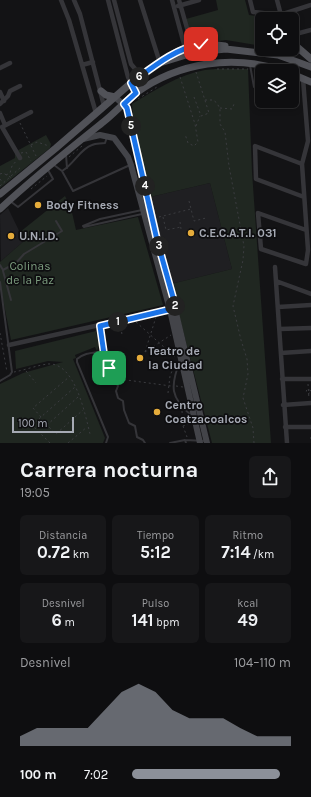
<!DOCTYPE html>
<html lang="es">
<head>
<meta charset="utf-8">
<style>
  body { margin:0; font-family:Karla,sans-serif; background:#171719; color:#f1f3f6; height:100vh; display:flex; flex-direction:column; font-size:15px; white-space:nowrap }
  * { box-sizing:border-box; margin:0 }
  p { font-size:13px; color:#9b9c9f }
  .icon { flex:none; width:22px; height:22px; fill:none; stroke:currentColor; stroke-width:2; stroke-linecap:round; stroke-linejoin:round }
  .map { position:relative; height:443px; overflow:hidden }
  .panel { display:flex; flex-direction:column; background:#0e0e10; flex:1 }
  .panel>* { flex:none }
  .buttons { position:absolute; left:255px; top:12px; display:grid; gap:8px }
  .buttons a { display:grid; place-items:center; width:44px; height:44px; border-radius:6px; background:#0e0e10; box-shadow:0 2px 6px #0003,0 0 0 1px #2e2e30; font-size:20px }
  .scale { position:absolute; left:12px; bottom:10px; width:62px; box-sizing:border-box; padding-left:4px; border:2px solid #a6aab4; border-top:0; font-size:11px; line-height:14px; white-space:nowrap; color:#a6aab4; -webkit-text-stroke:3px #0e0e10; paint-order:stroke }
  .pin { position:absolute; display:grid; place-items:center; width:34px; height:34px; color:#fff; margin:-17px; border-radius:8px; box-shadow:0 2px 6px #0006 }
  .km { position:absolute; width:20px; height:20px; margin:-10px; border-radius:50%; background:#222; color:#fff; font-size:11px; line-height:20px; text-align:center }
  .round { display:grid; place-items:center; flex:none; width:42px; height:42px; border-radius:6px; background:#171719 }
  .overview { display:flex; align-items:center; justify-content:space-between; height:68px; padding:0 20px }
  h1 { font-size:22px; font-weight:700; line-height:30px }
  .metrics { display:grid; grid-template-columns:repeat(3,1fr); gap:6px; height:68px; padding:4px 20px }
  .metrics div { display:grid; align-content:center; border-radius:6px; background:#171719; text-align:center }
  .metrics b { font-size:17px; font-weight:700 }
  .metrics small { font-size:11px; font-weight:400 }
  .metrics p { font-size:11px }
  .chart { height:112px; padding:8px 20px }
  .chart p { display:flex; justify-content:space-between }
  .chart svg { width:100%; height:72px; margin-top:4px; fill:#8c9099; opacity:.7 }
  ul { padding:0 20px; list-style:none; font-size:13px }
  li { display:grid; grid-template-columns:64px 48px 1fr; align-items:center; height:30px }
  li i { height:10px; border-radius:5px; background:#8c9099 }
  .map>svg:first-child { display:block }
  .built { fill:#1f1f22 }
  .green { fill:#202721 }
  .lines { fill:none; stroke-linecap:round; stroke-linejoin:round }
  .path { stroke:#3b3c40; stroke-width:1; stroke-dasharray:2 3; stroke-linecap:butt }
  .lane { stroke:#353539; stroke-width:2 }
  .street { stroke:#353539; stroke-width:4.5 }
  .secondary { stroke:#434449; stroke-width:6 }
  .primary { stroke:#515258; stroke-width:7 }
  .route-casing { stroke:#fff; stroke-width:8 }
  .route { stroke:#1a73e8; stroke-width:5 }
  .poi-dot { fill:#e5ac3b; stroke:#0e0e10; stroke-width:1.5 }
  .labels { text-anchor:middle; stroke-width:3.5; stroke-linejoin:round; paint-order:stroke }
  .poi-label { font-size:12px; font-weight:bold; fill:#a6aab4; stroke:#0e0e10; text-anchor:start }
  .park-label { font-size:12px; fill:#7e9e80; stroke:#0e0e10 }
</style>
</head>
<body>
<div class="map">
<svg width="311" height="443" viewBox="0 0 311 443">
  <rect width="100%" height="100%" fill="#131315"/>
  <path class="built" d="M210 183 232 269 171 284 150 197Z
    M8 208 24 241 1 261 0 215Z"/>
  <path class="green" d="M216 0H245L249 15 277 19H262V46L226 40 192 45 186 19 218 10Z
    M248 69 252 172 271 443H212L171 284 232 269 210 183 150 197 135 136 132 104C155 90 178 75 205 70 219 68 234 69 248 69Z
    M46 135 51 144 50 148 0 188V166L15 158V152Z
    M65 196 71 208 76 230 138 217 163 305 11 340 0 284V262L24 241 20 232Z
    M96 331 99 346 97 351 95 347 75 355 76 358 73 359 105 438 103 443H0V384L23 373 63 362 48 361 16 369 15 351Z"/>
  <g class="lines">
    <path class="path" d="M217 69H248
      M180 77 195 124 198 142 194 146 188 143 185 134
      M194 97 201 116 209 113 196 72
      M138 99 157 87
      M205 100H213L217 103 220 109V124L225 132 229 166 244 246 243 260 233 306 241 340 247 359 248 374 243 398 253 428 254 443
      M220 108 232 109 234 104
      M20 123 36 156
      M196 126 200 116
      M31 145 37 142 49 146
      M21 153 26 152 31 161
      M69 157 82 146
      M0 174 3 173 12 178
      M6 175 10 173 12 166 17 160
      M0 179 3 183
      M0 186 21 167
      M31 189 47 176
      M189 201 194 221 206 218
      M159 217 191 209
      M163 217 166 230 181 227
      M180 222 181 229
      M136 322 175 357
      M121 327 122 335
      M0 333 7 372
      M145 352 156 317
      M145 352 171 335
      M26 371 36 383
      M14 372C25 370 38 365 48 364 75 362 85 414 90 434
      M119 379 171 386
      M308 384 309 399
      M176 386 183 387
      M311 391 308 389 306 391 308 394 311 392
      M168 393 170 376 176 361
      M78 397 47 425 56 434 83 410
      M182 411 183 426 187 437
      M41 417 33 408 69 377
      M183 426 190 423
      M311 437V440
      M50 443 32 425 75 387
      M68 443 87 427"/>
    <path class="lane" d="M250 65 254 87H262
      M292 100V102
      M66 155 67 168
      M54 165 62 171 73 191 130 165
      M62 171C74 164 80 149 92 145 96 143 100 144 105 143L107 137
      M10 201 18 207 53 179 48 170
      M142 214 84 227 83 226 100 219 142 210
      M0 265 3 270 16 263 24 254 62 231 56 221
      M3 271 11 300
      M0 282 12 372 10 375 0 381
      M100 326 104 355 118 386 116 391 118 398 123 401 124 410 129 423 135 426 137 437 143 440 145 443
      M104 351C94 353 85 352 77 359V362L108 437 106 443
      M180 361C170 386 170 398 192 416
      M185 440 206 441
      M170 443 185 440 186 443"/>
    <path class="street" d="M61 0 69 20 96 113
      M74 0 80 14 104 106
      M108 0 128 77 136 93
      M114 0 131 64 141 76
      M140 0 160 63
      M172 0 185 48
      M179 0 192 46
      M250 0 253 12 280 15 311 5
      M277 0 282 19
      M178 6 199 0
      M292 35 311 30
      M292 40 296 46
      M82 65 93 62
      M0 68 10 63
      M303 79 308 141 302 164 308 250 306 264 261 249 258 213 306 230
      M0 92 4 101
      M0 104 8 96 10 91 20 86
      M0 113 5 125
      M20 158 2 127 31 112
      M302 164 255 146 256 179 304 197
      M275 267 287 443
      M276 281 311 294
      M278 307 311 305
      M280 329 311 328
      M9 345 172 309
      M281 353 311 351
      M282 379H311
      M283 405 311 403
      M285 427H311"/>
    <path class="secondary" d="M115 97 127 108 207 443
      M83 139 100 135 114 138 128 157 131 165 170 310 200 443"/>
    <path class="primary" d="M296 46 311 59
      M165 59C183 46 203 42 225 46
      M292 74 311 82
      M101 91 106 95 115 97
      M0 194 56 148 131 83 160 63 196 52 226 49 278 55 311 67
      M0 209C33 178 67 151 102 123 114 114 124 102 136 93 179 62 234 54 283 71"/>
  </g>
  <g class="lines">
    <defs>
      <path id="route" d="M109 368 108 361 104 354 100 326 176 308 157 240 127 108 124 104 136 93 131 83C153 67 174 49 201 44"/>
    </defs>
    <use href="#route" class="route-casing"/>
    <use href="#route" class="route"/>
  </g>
  <g class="poi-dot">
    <circle cx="38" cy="205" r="4"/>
    <circle cx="191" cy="233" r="4"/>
    <circle cx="11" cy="236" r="4"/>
    <circle cx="140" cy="358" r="4"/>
    <circle cx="157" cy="412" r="4"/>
  </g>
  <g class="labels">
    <g class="poi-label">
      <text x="46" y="209">Body Fitness</text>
      <text x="199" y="237">C.E.C.A.T.I. 031</text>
      <text x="19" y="240">U.N.I.D.</text>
      <text x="148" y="355">Teatro de<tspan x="148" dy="14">la Ciudad</tspan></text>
      <text x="165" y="409">Centro<tspan x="165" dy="14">Coatzacoalcos</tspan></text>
    </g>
    <g class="park-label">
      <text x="30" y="270">Colinas<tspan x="30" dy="14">de la Paz</tspan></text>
    </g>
  </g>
</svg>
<div class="buttons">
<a><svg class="icon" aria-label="locate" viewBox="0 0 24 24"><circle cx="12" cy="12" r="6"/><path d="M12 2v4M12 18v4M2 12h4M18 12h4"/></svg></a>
<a><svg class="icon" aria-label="layers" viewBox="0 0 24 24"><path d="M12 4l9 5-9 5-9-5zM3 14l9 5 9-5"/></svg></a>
</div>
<div class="scale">100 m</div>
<div class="pin" style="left:109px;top:368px;background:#1e9e55"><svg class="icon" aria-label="arrive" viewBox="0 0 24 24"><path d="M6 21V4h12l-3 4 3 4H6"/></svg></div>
<div class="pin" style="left:201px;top:44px;background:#d93025"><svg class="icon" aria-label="check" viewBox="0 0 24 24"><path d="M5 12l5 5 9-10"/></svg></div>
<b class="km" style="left:118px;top:322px">1</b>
<b class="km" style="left:175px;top:306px">2</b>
<b class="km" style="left:159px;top:246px">3</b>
<b class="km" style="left:145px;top:186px">4</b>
<b class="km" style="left:131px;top:126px">5</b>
<b class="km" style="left:139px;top:77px">6</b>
</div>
<section class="panel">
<div class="overview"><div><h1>Carrera nocturna</h1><p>19:05</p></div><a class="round"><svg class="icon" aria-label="share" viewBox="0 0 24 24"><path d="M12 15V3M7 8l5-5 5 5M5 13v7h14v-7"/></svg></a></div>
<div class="metrics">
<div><p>Distancia</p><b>0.72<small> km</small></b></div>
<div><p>Tiempo</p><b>5:12</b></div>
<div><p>Ritmo</p><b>7:14<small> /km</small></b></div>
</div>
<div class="metrics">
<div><p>Desnivel</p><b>6<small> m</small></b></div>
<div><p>Pulso</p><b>141<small> bpm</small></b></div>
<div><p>kcal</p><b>49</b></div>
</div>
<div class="chart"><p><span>Desnivel</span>104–110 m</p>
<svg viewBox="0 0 160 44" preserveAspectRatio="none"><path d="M0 44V38L10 33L20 33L30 33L40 33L50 22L60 11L70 6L80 11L90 22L100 27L110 27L120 27L130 33L140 38L150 38L160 38V44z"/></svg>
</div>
<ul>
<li><b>100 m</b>7:02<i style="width:93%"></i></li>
</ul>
</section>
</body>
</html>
